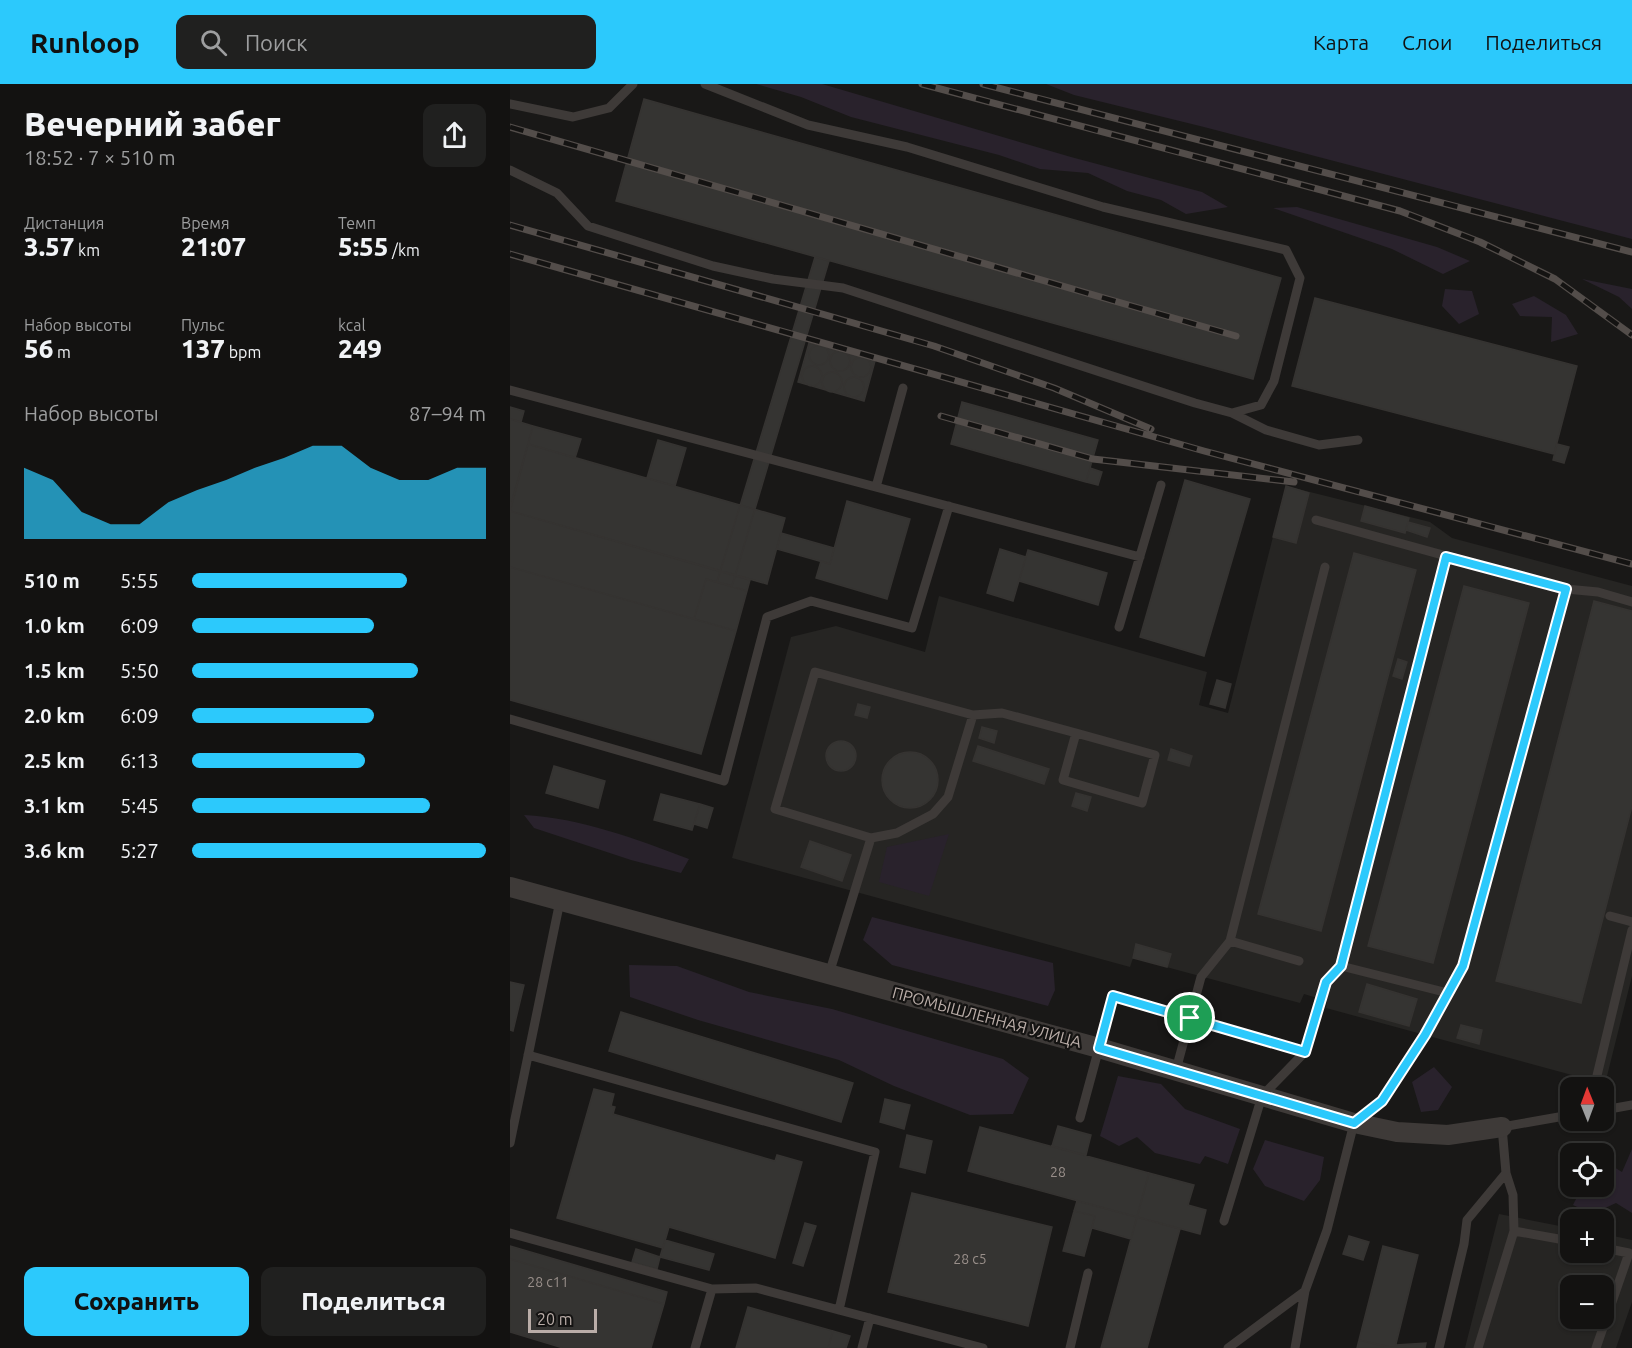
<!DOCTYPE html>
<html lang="ru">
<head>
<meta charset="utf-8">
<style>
  body { margin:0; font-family:Ubuntu,sans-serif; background:#20201f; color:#f1f3f6; height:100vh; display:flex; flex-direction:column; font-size:22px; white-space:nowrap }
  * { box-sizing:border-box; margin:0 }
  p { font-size:20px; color:#9d9e9f }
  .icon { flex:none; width:33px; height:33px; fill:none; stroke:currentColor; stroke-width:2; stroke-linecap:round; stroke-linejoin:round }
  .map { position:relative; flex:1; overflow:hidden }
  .panel { display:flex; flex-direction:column; background:#131211; width:510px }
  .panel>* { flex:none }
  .needle { width:39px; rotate:359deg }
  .controls { position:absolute; left:1050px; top:993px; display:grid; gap:12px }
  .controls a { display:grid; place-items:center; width:54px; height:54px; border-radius:12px; background:#131211; box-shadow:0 2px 4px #0004,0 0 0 2px #323231; font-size:30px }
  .scale { position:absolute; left:18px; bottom:15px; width:69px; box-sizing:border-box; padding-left:6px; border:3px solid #baada8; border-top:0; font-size:16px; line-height:21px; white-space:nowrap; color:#baada8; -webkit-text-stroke:4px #141312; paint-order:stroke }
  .pin { position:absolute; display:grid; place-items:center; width:51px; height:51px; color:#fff; margin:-26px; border:3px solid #fff; border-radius:50%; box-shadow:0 2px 6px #0007 }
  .round { display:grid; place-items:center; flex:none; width:63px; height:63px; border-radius:12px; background:#20201f }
  .headline { display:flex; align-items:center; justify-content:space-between; height:102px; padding:0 24px }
  h1 { font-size:33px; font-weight:800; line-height:45px }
  .stats { display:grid; grid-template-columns:repeat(3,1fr); gap:9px; height:102px; padding:6px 24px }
  .stats div { display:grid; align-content:center }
  .stats b { font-size:26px; font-weight:800 }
  .stats small { font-size:16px; font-weight:400 }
  .stats p { font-size:16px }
  .chart { height:168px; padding:12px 24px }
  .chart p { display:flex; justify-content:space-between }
  .chart svg { width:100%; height:108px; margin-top:6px; fill:#2cc9fc; opacity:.7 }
  .primary-button { display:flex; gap:12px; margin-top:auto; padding:12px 24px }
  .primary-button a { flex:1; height:69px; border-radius:12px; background:#2cc9fc; color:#111; font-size:24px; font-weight:800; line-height:69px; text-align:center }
  .primary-button a+a { background:#20201f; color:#f1f3f6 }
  ul { padding:0 24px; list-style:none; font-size:20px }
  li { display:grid; grid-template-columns:96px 72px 1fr; align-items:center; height:45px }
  li i { height:15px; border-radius:8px; background:#2cc9fc }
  header { display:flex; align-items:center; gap:36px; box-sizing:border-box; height:84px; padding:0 30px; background:#2cc9fc; color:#111 }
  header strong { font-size:28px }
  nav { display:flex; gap:33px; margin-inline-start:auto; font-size:21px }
  .search { width:420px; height:54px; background:#20201f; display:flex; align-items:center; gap:15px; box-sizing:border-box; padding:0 21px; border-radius:12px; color:#9d9e9f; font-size:22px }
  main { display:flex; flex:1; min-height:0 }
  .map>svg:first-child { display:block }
  .built { fill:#262523; fill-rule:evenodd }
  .green { fill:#29222c }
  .building { fill:#353432; stroke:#353331; stroke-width:1.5 }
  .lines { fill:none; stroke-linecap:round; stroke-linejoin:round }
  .service { stroke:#3e3a38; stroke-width:9 }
  .minor { stroke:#3e3a38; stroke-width:20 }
  .rail-casing { stroke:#534d4a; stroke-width:7 }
  .rail { stroke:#141312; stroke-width:4.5; stroke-dasharray:14; stroke-linecap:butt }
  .route-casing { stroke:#fff; stroke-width:12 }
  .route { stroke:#2cc9fc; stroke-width:8 }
  .labels { text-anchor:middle; stroke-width:4.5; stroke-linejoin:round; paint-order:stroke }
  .number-label { font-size:14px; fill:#998f8a }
  .street-label { font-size:16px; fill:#baada8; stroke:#141312 }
</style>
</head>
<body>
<header>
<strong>Runloop</strong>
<div class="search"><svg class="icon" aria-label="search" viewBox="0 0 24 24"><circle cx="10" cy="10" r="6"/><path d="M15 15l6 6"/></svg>Поиск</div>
<nav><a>Карта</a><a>Слои</a><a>Поделиться</a></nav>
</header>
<main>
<section class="panel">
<div class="headline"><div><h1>Вечерний забег</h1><p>18:52 · 7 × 510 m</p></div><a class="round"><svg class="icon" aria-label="share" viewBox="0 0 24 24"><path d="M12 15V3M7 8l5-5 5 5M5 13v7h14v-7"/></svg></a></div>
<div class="stats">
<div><p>Дистанция</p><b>3.57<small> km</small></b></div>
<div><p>Время</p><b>21:07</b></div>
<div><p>Темп</p><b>5:55<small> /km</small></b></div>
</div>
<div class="stats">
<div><p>Набор высоты</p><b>56<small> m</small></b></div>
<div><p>Пульс</p><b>137<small> bpm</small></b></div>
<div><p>kcal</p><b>249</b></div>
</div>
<div class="chart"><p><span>Набор высоты</span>87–94 m</p>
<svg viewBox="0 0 160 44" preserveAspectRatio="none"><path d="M0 44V15L10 20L20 33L30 38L40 38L50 29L60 24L70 20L80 15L90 11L100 6L110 6L120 15L130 20L140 20L150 15L160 15V44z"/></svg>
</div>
<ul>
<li><b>510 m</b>5:55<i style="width:73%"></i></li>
<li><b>1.0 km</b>6:09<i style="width:62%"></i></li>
<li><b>1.5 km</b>5:50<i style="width:77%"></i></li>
<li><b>2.0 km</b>6:09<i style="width:62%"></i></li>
<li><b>2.5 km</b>6:13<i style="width:59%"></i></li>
<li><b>3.1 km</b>5:45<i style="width:81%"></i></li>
<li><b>3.6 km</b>5:27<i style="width:100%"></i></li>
</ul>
<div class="primary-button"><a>Сохранить</a><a>Поделиться</a></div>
</section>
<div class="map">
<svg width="1122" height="1264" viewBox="0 0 1122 1264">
  <rect width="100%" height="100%" fill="#191817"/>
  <path class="built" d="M776 402 920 438 942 454 1122 502V892L1095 1000 816 924 817 917 794 910 790 919 623 874 620 883 222 774 281 553 326 542 415 568 429 512 697 588 689 621 718 629Z
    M989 1130 1060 1144V1168H1094V1150L1122 1156V1218L1106 1264H955ZM1060 1202H1094V1234H1060Z"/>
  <path class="green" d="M246 0H312L561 73 692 108 718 123 676 130 651 116 617 107 578 89 530 85 489 71 341 33 291 13Z
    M536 0H1122V155L694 43 564 11Z
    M787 123 927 163 960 177 933 190 882 165 763 124Z
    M1072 195 1122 205V225L1109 213Z
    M935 205 962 207 969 230 949 240 932 222Z
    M1024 212 1056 231 1068 250 1041 258 1042 233 1010 232 1002 220Z
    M14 731C71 734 126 755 179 775L171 789 121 776 24 744Z
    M439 750 419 812 369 798 377 763Z
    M362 833 543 879 545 906 538 922 382 881 353 856Z
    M119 881 167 882 239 908 322 925 493 975 519 994 503 1030 460 1031 384 1002 329 976 188 936 120 913Z
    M924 983 942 1003 928 1026 911 1028 902 998Z
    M608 992 651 1000 675 1025 730 1045 718 1080 695 1072 690 1080 645 1069 627 1053 609 1062 590 1052Z
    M755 1056 814 1073 810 1096 794 1117 755 1102 743 1085Z
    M1122 1065V1129L1106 1119 1082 1130 1063 1121 1072 1103 1094 1102 1101 1100 1094 1086V1077L1112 1088Z"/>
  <path class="building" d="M134 15 771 194 743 295 106 117Z
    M305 173 319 177 222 502 207 498Z
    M805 214 1067 282 1044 370 782 302Z
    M299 259 365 277 354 317 288 298Z
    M299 271a10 10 0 1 1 20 0a10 10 0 1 1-20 0Z
    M320 277a10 10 0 1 1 20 0a10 10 0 1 1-20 0Z
    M341 283a10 10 0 1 1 20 0a10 10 0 1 1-20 0Z
    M292 292a10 10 0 1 1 20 0a10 10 0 1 1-20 0Z
    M312 298a10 10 0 1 1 20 0a10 10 0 1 1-20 0Z
    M334 303a10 10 0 1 1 20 0a10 10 0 1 1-20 0Z
    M452 318 588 356 576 398 441 360Z
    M0 323 14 327 11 338 0 335Z
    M0 335 23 342 0 424Z
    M23 342 71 355 65 374 18 360Z
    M148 356 176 364 165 402 137 394Z
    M18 360 275 434 257 500 0 427Z
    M1047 360 1059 363 1054 379 1043 376Z
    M580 384 592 388 588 401 576 398Z
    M675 396 740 415 694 572 630 553Z
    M776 402 799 409 786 459 763 453Z
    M337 417 400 435 377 515 306 494 311 477 320 480Z
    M855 422 899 434 895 449 851 437Z
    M0 427 240 496 237 507 196 495 184 535 0 483Z
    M898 438 920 444 917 453 896 446Z
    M271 449 324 464 320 480 267 465Z
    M490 465 516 473 503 517 477 509Z
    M518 466 597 489 588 521 509 497Z
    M844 469 906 486 811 847 748 830Z
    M0 483 226 547 191 670 0 616Z
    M196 495 237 507 226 547 184 535Z
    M954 502 1019 519 923 879 858 862Z
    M1084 517 1122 527V722L1071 919 986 897Z
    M888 575 897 578 892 595 883 592Z
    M707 596 721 600 715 624 700 620Z
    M348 620 360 623 357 634 345 631Z
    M472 643 487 647 484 659 469 654Z
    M316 672a15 15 0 1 1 30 0a15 15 0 1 1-30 0Z
    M468 662 539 685 534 700 463 677Z
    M661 665 682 672 679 682 658 676Z
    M372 696a28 28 0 1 1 56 0a28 28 0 1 1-56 0Z
    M44 682 95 697 88 724 36 709Z
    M566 709 581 713 577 727 562 722Z
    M151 710 190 720 182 746 144 736Z
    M190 720 203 724 197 744 184 740Z
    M300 757 341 771 332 797 291 783Z
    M626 860 661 870 657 883 623 874Z
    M0 898 14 901 3 947 0 946Z
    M857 900 907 915 899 942 849 928Z
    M111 928 343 999 331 1038 99 967Z
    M951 941 972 946 969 960 947 954Z
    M84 1005 104 1010 101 1022 105 1023 103 1030 265 1077 267 1071 292 1078 265 1174 159 1143 153 1164 47 1134Z
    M375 1015 400 1021 394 1045 370 1038Z
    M548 1042 581 1051 576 1071 542 1062Z
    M470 1043 639 1089 627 1133 458 1087Z
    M397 1051 422 1057 415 1089 390 1083Z
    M639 1089 684 1101 678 1121 696 1126 690 1150 627 1133Z
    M402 1109 542 1143 518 1242 378 1208Z
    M567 1117 627 1133 621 1155 582 1144 585 1132 564 1127Z
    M564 1127 585 1132 574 1172 553 1167Z
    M627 1133 670 1145 637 1264H591Z
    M295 1139 306 1142 293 1182 283 1179Z
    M839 1152 859 1158 853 1176 833 1170Z
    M155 1156 204 1170 199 1186 150 1173Z
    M0 1162 157 1208 154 1220 0 1175Z
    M873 1162 908 1171 885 1264 849 1256Z
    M126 1165 150 1173 147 1185 122 1178Z
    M0 1175 154 1220 141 1264H53L0 1248Z
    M238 1223 323 1247 318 1264H226Z
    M323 1247 340 1252 336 1264H318Z
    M849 1256 881 1264H847Z
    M916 1259 915 1264H885L886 1261Z"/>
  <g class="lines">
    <path class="service" d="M0 20 63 33 99 24 123 0
      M0 86 47 109 78 142 203 182 263 195 333 204 685 319 722 329 751 321 764 297 790 194 776 166 593 123 397 63 298 41 195 0
      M0 306 630 473
      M722 329 756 346 809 361 848 356
      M366 403 393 304
      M806 436 1056 505 1088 508 1122 518
      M609 543 651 401
      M463 631 438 713 423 730 387 749 361 754 265 725 305 588 463 631 492 629 566 649 553 696 632 719 645 671 566 649
      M0 635 214 697 257 533 301 517 402 544 439 422
      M1100 832 1122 838
      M720 857 789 877
      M831 882 938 909
      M319 890 361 754
      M18 971 365 1068 329 1226
      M666 986 691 893 720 857 815 483
      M1084 1004 1122 846
      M1094 1026 1122 1021
      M570 1034 603 912 795 968
      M0 1059 50 817
      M714 1137 752 1012 795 968 816 898 831 882 936 473
      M1004 1147 1060 1157
      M0 1149 202 1205 246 1204 473 1264
      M185 1264 202 1205
      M352 1264 360 1234
      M560 1264 578 1189
      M718 1264 795 1207
      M785 1264 795 1207 817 1146 844 1039 872 1017 915 951 953 882 1056 505
      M929 1264 954 1160 957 1136 996 1089
      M968 1264 1004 1147 1003 1111 996 1089 992 1043 1060 1031
      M1086 1264 1119 1169 1094 1164"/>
    <path class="minor" d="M0 803 589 964 844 1039 887 1048 938 1051 992 1043"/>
    <defs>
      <path id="rail" d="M412 0 890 127 970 158 1045 195 1122 251
        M473 0 1122 168
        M0 43 726 252
        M0 141 424 262 544 304 641 345
        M0 170 694 367 1122 480
        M431 332 583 375 784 398"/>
    </defs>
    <use href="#rail" class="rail-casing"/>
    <use href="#rail" class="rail"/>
  </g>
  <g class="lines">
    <defs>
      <path id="route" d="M936 473 1056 505 953 882 915 951 872 1017 844 1039 589 964 603 912 795 968 816 898 831 882Z"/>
    </defs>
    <use href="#route" class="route-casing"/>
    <use href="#route" class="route"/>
  </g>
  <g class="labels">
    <g class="number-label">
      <text x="548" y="1093">28</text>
      <text x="460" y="1180">28 с5</text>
      <text x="38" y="1203">28 с11</text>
    </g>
    <g class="street-label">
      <text transform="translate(477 933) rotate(15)" y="6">ПРОМЫШЛЕННАЯ УЛИЦА</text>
    </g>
  </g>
</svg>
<div class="controls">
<a><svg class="needle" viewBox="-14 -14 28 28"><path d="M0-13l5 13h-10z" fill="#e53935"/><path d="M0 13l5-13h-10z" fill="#9d9e9f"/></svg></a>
<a><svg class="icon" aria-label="locate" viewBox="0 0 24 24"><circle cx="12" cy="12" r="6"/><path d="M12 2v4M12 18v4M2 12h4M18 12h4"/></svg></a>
<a>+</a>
<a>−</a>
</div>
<div class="scale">20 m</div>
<div class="pin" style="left:680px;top:934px;background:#1e9e55"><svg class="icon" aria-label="arrive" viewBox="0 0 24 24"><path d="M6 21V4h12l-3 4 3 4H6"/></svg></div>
</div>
</main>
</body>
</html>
